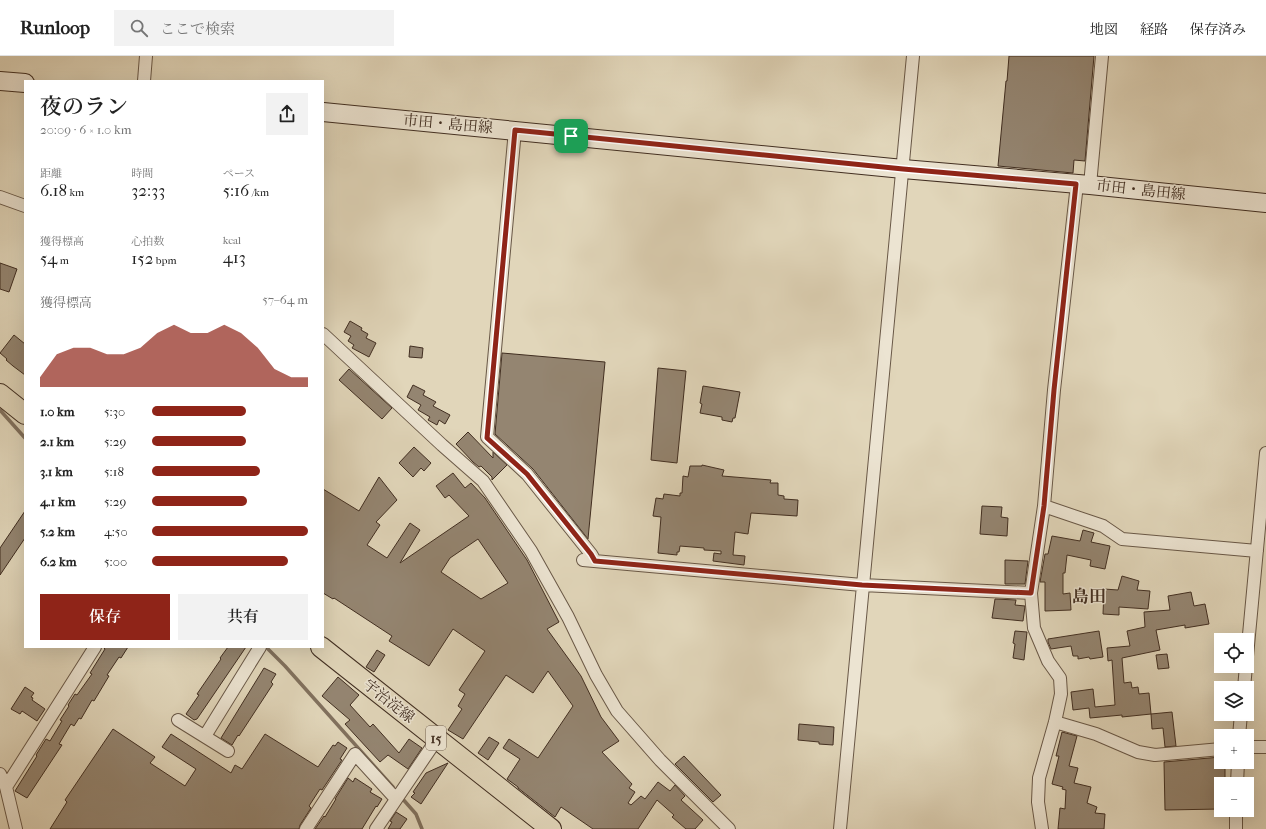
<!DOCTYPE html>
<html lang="ja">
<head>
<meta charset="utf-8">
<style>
  body { margin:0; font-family:"IM FELL French Canon","Noto Serif JP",serif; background:#f2f2f2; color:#222; height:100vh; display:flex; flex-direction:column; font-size:15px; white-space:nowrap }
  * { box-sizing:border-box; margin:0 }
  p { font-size:13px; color:#767676 }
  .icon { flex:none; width:22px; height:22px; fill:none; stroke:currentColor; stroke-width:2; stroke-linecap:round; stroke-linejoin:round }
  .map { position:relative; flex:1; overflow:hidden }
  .side { position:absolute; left:24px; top:24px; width:300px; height:568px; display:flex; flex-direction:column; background:#fff; border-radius:0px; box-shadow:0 4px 16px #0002 }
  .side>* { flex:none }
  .fabs { position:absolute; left:1214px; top:577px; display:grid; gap:8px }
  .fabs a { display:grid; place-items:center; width:40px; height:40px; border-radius:0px; background:#fff; box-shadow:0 4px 16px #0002; font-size:20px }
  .pin { position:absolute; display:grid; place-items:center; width:34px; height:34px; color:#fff; margin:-17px; border-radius:8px; box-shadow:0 2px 6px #0006 }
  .round { display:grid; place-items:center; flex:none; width:42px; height:42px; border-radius:0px; background:#f2f2f2 }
  .summary { display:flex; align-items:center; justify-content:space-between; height:68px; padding:0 16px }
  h1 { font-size:22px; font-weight:600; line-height:30px }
  .figures { display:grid; grid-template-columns:repeat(3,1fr); gap:6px; height:68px; padding:4px 16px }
  .figures div { display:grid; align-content:center }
  .figures b { font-size:17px; font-weight:600 }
  .figures small { font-size:11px; font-weight:400 }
  .figures p { font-size:11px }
  .chart { height:112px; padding:8px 16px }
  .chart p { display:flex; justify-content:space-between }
  .chart svg { width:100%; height:72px; margin-top:4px; fill:#8f2418; opacity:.7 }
  .cta { display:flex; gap:8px; margin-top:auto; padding:8px 16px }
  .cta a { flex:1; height:46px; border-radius:0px; background:#8f2418; color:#fff; font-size:16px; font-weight:600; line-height:46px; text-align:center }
  .cta a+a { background:#f2f2f2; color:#222 }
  ul { padding:0 16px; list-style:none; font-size:13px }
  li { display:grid; grid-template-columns:64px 48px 1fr; align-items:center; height:30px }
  li i { height:10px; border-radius:5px; background:#8f2418 }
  header { display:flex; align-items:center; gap:24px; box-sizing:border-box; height:56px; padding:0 20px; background:#fff; border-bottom:1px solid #e0e0e0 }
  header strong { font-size:19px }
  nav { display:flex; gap:22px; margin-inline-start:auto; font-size:14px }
  .search { width:280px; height:36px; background:#f2f2f2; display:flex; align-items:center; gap:10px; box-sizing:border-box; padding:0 14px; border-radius:0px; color:#767676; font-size:15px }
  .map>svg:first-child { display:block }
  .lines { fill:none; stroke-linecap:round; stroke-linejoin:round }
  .stream { stroke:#81715e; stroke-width:3.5 }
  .building { fill:#948571; stroke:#412e21; fill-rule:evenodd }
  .street-casing { stroke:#695847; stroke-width:14 }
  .secondary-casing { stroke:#412e21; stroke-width:20 }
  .primary-casing { stroke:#412e21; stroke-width:22 }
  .street { stroke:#ece4d2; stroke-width:12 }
  .secondary { stroke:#ece4d2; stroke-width:18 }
  .primary { stroke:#e1d6ba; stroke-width:20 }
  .route-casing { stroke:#fff; stroke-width:8 }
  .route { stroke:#8f2418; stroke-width:5 }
  .labels { text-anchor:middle; stroke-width:3; stroke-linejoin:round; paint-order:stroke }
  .shield { fill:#ece4d2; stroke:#746556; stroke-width:1 }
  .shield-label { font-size:14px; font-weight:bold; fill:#412e21 }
  .street-label { font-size:15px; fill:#412e21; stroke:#ece4d2 }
  .quarter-label { font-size:17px; font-weight:bold; fill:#412e21; stroke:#ece4d2 }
</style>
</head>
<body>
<header>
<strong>Runloop</strong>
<div class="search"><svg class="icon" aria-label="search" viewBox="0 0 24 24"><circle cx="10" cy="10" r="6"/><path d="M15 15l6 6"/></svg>ここで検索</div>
<nav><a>地図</a><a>経路</a><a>保存済み</a></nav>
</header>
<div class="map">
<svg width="1266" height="773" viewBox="0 0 1266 773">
  <rect width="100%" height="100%" fill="#e1d6ba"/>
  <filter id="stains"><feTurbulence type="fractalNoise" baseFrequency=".005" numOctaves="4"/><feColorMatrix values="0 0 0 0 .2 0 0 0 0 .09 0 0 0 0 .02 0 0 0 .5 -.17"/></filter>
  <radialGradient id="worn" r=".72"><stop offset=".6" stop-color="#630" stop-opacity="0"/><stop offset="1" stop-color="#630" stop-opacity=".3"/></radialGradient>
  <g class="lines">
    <path class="stream" d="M0 354 25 382
      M266 591 285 610 393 731
      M401 741 416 758 422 773"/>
  </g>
  <path class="building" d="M1009 0H1094L1085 105 1074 104 1073 117 998 110 1006 25H1007Z
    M0 207 17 213 9 236 0 233Z
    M350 265 362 272 361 274 368 278 366 282 376 287 369 301 352 292 354 289 348 285 351 280 344 276Z
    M14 279 25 288V319L13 310 6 304 7 303 0 297Z
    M410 290 423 292 422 302 409 301Z
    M502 297 605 306 588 483 533 413 495 378Z
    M658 312 686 315 677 407 651 404Z
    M349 313 392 352 382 363 339 324Z
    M413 329 425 335 423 339 436 346 433 350 450 359 445 368 439 364 437 369 428 364 430 361 418 354 421 349 407 341Z
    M703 330 740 336 735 362H733L732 366 722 364V361L700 357 702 348 700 347Z
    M468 376 493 402V396L507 409 492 424V421L481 410 479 411 473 406 456 388Z
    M414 391 431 407 424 415 421 412 413 421 399 407Z
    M702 409 724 414 722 420 771 424 770 427H778V439L784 440V443L798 444 797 460 751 457 748 478 735 476 733 499 745 500 744 509 713 505 714 497 721 498V495L704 494V492L680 490 679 496H677V499L658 497 661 461 653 460 656 442 663 443 664 438 680 440V437H682L683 420 688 421 690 410H702Z
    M453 417 465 432 471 427 485 442 527 504 559 566 547 573 581 620 601 661 619 685 602 696 632 728 629 732 635 736 628 747 631 749 641 740 645 743 658 726 670 735 675 729 685 740 681 744 703 764 695 773H686L672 761 674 759 657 744 638 773H593L561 751 555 761 518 732V731L507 723 520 703 503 692 509 683 538 702 573 650 548 615 533 637 506 619 463 683 448 674 462 653 458 650 465 638 459 634 485 595 453 573 429 610 389 585 392 580 334 542 333 543 323 537V433L359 455 379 421 397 444 376 466 380 469 367 489 387 502 410 467 420 474 400 507 469 460 449 439 445 442 436 430ZM478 483 508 527 481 543 441 516 450 502Z
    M982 450 1002 451 1001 461 1008 462 1007 480 980 478Z
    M25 455V482L0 519V492Z
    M1083 474 1094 477 1091 486 1110 490 1105 513 1090 510 1091 504 1067 499 1065 517H1063V538L1070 537 1071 554 1045 555V526H1040L1045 498H1048L1052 480 1080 485Z
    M1005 504 1028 505 1025 528H1005Z
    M1122 520 1139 525 1137 534 1150 535 1148 553 1119 551V559L1103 558 1104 533 1118 534Z
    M1191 536 1194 550 1205 548 1209 568 1185 572V569L1156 574 1160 594 1122 602 1124 627 1131 626 1132 632 1138 631 1139 638 1149 637 1151 658 1122 661V659L1090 662 1089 652 1073 654 1071 636 1093 633 1095 651 1115 649 1112 604 1108 605 1107 592 1130 590 1127 575 1145 571 1144 556 1170 554 1168 540Z
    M995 543 1016 544 1015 549 1025 550 1023 565 992 562Z
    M1015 575 1027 576 1024 604 1013 602 1015 588 1013 587Z
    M1099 575 1103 601 1090 603 1089 601 1078 603V600H1073L1071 590 1051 593 1048 586V583Z
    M103 591H128L121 602 119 601 107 619 109 620 94 645 92 644 81 663 79 662 74 670 71 668 59 688 62 689 27 742 15 735 37 700 36 699 46 683 50 685 62 665 60 664 69 650 68 649 75 638 77 639 92 618 90 617 105 593Z
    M228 591H246L197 663 194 664 186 658 199 639 197 638 221 603 220 602Z
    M377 594 385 599 374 616 366 611Z
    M1167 598 1169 612 1158 613 1156 599Z
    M264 612 276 618 271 626 273 628 239 680 238 679 232 689 221 682Z
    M338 621 359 639 350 649 370 671 373 668 399 697 409 683 422 692 408 713 388 699 380 706 345 668 350 664 322 640Z
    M25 631 34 637 31 641 33 642 32 644 45 653 37 665 22 655 20 658 11 653Z
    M1172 656 1176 690 1165 691 1163 672 1152 673 1151 658Z
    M799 668 834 671 833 689 819 688V686L798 684Z
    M113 673 155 701 150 707 185 730 196 713 162 691 171 678 231 717 235 709 242 713 265 678 318 711 333 689 335 690 338 686 347 692 340 703 342 704 322 734 320 733 309 750 311 752 300 769 299 773H50L67 746 65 744Z
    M1062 676 1077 680 1069 710 1078 712 1074 727 1091 731 1087 747 1097 751 1095 757 1105 758 1104 773H1058L1060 752 1065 753 1066 734 1062 733 1063 731 1052 728 1059 700H1056Z
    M489 681 499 687 488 704 478 697Z
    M684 700 721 739 713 746 675 708Z
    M1221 701V706H1225V725H1221V753L1165 754 1164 706Z
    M448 707 421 748 411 741 415 737 413 736 426 717Z
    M348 722 353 726 355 722 372 733 370 736 382 743 377 751 376 750 362 773H315L324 760 325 761 336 743H335Z
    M396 756 407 763 400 773H388L392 766 390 765Z"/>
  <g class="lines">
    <defs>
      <path id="street" d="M144 25 146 0
        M515 74 487 381 527 418 591 498 595 505
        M1090 129 1102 0
        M0 141 25 150
        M323 278 442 389 483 425 531 495 568 561 596 619 617 655 660 704 729 773
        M1044 450 1103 470 1122 483 1257 495
        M583 504 862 529 1031 537
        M1247 600 1266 397
        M1244 632 1246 610
        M178 664 228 695
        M1055 666 1096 678 1138 696 1155 699 1221 693
        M205 680 260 591
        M1239 680 1241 658
        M1247 691H1266
        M0 718 6 731 16 773
        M1237 728 1238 706
        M6 731 95 591
        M306 773 355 698 396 743
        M376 773 437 683
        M840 773 913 0
        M1042 773 1038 746 1039 722 1055 666 1061 638 1060 622 1048 605 1034 572 1031 537 1044 450 1054 334 1077 128
        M1236 773V754"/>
      <path id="secondary" d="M0 25 25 27
        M323 56 903 113 1090 129 1266 147"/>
      <path id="primary" d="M0 338 25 358
        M321 591 551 773"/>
    </defs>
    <use href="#street" class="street-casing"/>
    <use href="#secondary" class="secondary-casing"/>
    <use href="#primary" class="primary-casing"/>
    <use href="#street" class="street"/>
    <use href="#secondary" class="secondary"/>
    <use href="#primary" class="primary"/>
  </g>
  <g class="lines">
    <defs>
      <path id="route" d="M515 74 903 113 1076 128 1054 334 1044 450 1031 537 862 529 595 505 591 498 527 418 487 382Z"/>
    </defs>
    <use href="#route" class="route-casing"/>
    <use href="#route" class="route"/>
  </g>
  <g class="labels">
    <rect class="shield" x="426" y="670" width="20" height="24" rx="3"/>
    <g class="shield-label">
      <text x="436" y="687">15</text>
    </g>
    <g class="street-label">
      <text transform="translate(448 68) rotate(5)" y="5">市田・島田線</text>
      <text transform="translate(1141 134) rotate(6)" y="5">市田・島田線</text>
      <text transform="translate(389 645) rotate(38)" y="5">宇治淀線</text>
    </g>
    <g class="quarter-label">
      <text x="1089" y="546">島田</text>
    </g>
  </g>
  <rect width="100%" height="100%" filter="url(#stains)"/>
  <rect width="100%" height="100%" fill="url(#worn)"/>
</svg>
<div class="fabs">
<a><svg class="icon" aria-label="locate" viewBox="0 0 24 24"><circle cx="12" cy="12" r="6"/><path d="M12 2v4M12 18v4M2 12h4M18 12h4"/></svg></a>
<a><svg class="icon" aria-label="layers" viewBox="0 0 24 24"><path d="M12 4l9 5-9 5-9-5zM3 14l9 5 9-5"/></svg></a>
<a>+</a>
<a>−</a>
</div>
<div class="pin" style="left:571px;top:80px;background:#1e9e55"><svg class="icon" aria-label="arrive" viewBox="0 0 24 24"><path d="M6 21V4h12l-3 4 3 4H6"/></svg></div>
<section class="side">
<div class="summary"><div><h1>夜のラン</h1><p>20:09 · 6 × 1.0 km</p></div><a class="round"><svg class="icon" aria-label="share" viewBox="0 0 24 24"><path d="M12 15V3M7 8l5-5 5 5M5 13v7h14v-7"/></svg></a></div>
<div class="figures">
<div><p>距離</p><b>6.18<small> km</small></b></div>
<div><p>時間</p><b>32:33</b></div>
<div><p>ペース</p><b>5:16<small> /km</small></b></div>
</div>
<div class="figures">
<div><p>獲得標高</p><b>54<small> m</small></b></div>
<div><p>心拍数</p><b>152<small> bpm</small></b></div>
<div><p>kcal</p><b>413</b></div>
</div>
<div class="chart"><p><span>獲得標高</span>57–64 m</p>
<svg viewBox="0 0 160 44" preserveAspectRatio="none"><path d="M0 44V38L10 24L20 20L30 20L40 24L50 24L60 20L70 11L80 6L90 11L100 11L110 6L120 11L130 20L140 33L150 38L160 38V44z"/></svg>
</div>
<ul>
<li><b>1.0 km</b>5:30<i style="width:60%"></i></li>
<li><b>2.1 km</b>5:29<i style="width:60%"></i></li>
<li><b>3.1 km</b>5:18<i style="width:69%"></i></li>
<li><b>4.1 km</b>5:29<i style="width:61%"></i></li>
<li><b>5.2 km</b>4:50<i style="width:100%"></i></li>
<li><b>6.2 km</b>5:00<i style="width:87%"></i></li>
</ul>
<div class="cta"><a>保存</a><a>共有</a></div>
</section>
</div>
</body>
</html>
